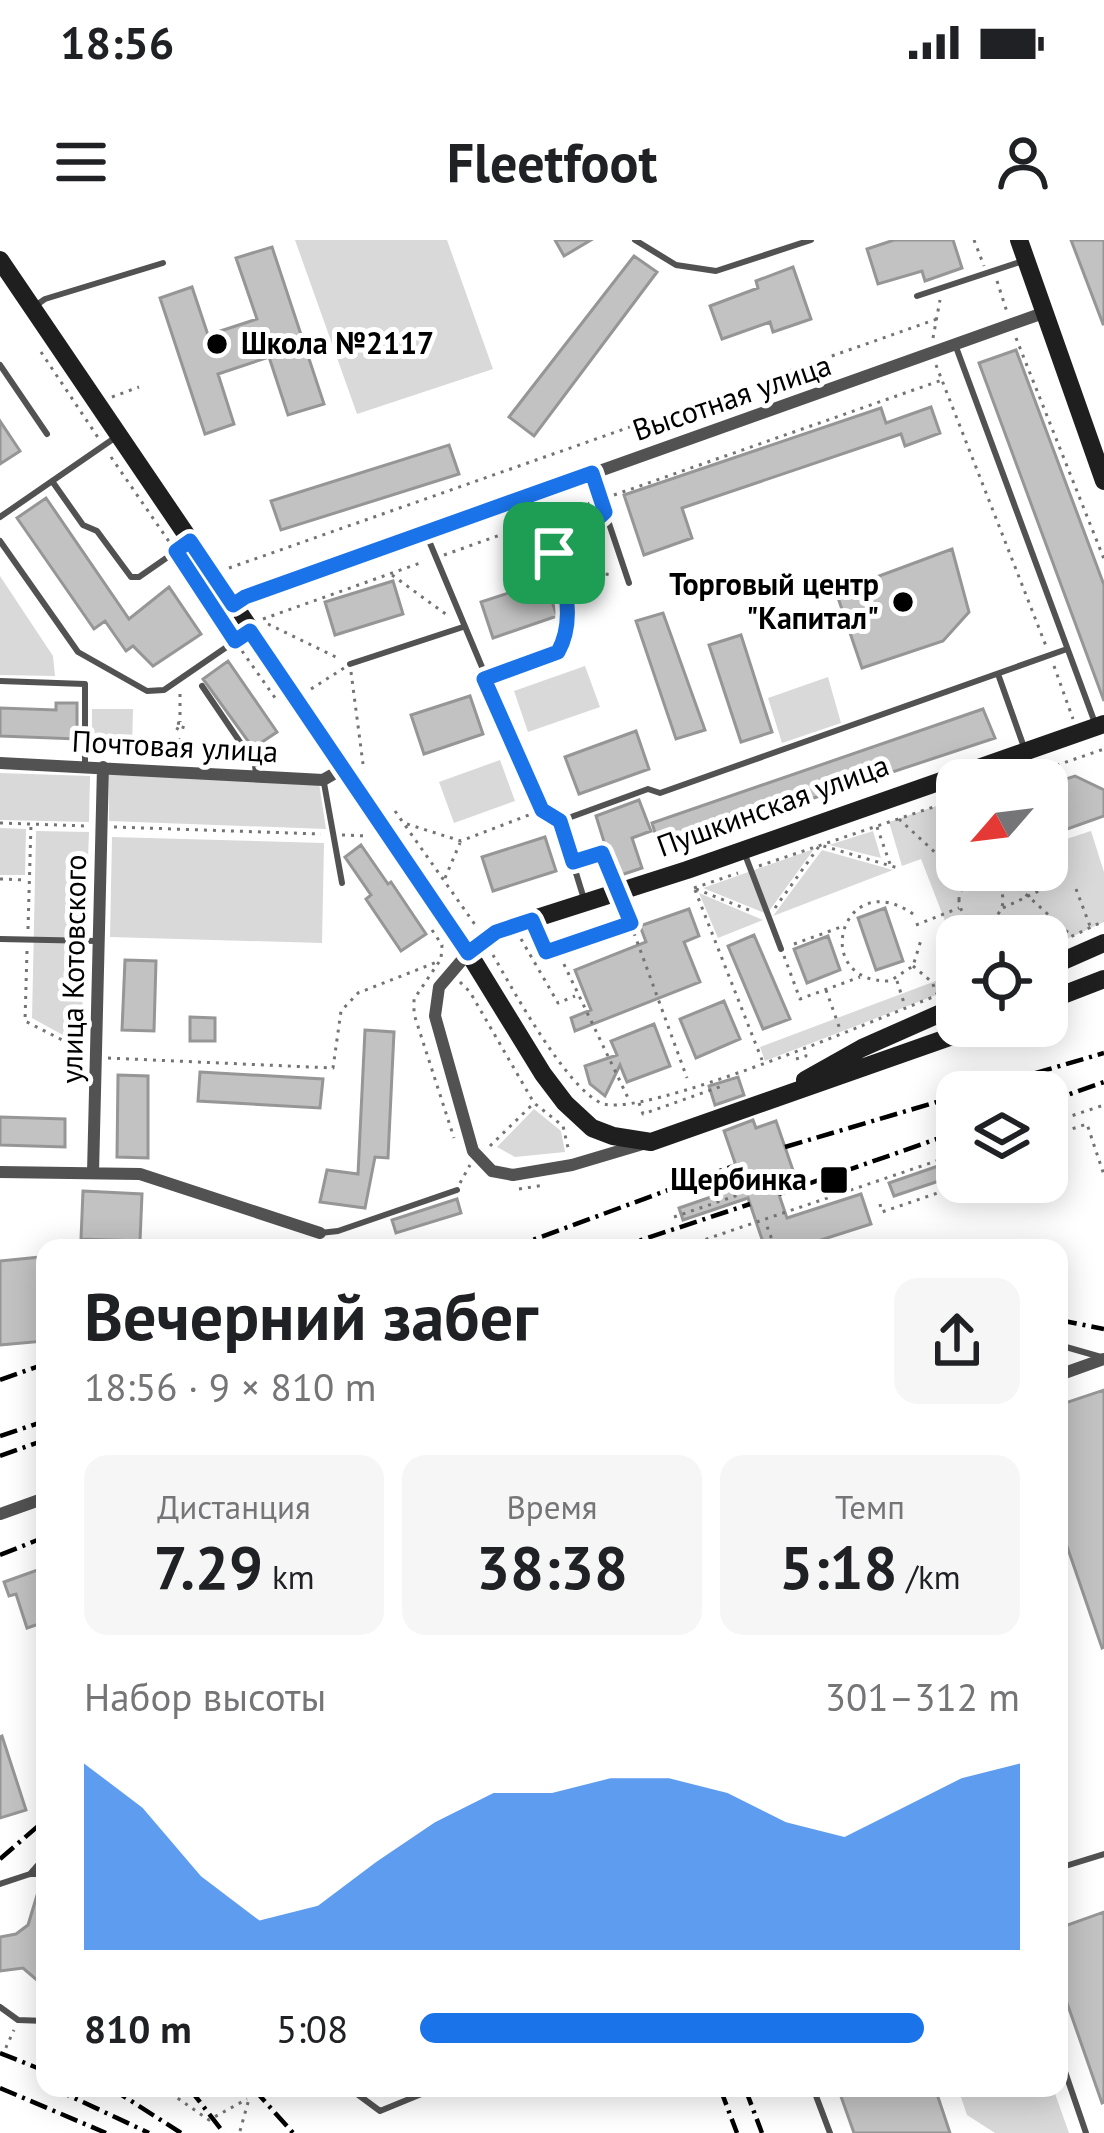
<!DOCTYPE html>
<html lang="ru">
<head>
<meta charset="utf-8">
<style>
  body { margin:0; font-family:"PT Sans",sans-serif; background:#f6f6f6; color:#202124; height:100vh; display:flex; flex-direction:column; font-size:45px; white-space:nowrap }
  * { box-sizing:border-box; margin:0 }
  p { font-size:39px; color:#757577 }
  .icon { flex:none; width:66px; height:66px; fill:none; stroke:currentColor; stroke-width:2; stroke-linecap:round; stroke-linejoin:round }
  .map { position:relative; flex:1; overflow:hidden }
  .sheet { position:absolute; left:36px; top:999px; width:1032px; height:858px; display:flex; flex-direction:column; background:#fff; border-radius:24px; box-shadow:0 6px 30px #0003 }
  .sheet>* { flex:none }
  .needle { width:78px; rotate:242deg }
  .controls { position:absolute; left:936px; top:519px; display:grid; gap:24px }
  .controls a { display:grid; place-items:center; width:132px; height:132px; border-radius:24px; background:#fff; box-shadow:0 6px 30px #0003; font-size:60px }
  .pin { position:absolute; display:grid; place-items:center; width:102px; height:102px; color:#fff; margin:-51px; border-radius:24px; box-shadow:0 6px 18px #0006 }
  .round { display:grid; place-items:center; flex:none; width:126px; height:126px; border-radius:24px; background:#f6f6f6 }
  .headline { display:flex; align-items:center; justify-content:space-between; height:204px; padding:0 48px }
  h1 { font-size:66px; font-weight:700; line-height:90px }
  .figures { display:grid; grid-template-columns:repeat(3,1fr); gap:18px; height:204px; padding:12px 48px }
  .figures div { display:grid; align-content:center; border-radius:24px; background:#f6f6f6; text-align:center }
  .figures b { font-size:60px; font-weight:700 }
  .figures small { font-size:33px; font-weight:400 }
  .figures p { font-size:33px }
  .chart { height:336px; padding:24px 48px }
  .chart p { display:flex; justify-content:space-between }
  .chart svg { width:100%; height:216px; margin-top:12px; fill:#1a73e8; opacity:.7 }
  ul { padding:0 48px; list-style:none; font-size:39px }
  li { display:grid; grid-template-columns:192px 144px 1fr; align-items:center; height:90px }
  li i { height:30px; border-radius:15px; background:#1a73e8 }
  .status { display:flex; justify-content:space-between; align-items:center; height:84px; padding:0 60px; background:#fff; direction:ltr }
  .status svg { height:33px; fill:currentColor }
  header { display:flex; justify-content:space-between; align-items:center; height:156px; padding:0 48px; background:#fff; font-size:54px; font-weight:700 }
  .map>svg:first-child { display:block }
  .green { fill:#d9d9d9 }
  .building { fill:#c2c2c2; stroke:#969696; stroke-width:3 }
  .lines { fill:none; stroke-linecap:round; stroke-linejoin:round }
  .path { stroke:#747474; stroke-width:3; stroke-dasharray:3 6; stroke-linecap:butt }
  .lane { stroke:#525252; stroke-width:6 }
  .street { stroke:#525252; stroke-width:12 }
  .secondary { stroke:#1f1f1f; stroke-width:18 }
  .rail { stroke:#000; stroke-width:4.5; stroke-dasharray:18 6 3 6; stroke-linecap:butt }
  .route-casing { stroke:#fff; stroke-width:24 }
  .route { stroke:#1a73e8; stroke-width:15 }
  .poi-dot { fill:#000; stroke:#fff; stroke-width:4.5 }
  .labels { text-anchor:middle; stroke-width:10; stroke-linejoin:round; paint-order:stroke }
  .poi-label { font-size:30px; font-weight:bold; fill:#000; stroke:#fff; text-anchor:end }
  .street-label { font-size:30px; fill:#000; stroke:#fff }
</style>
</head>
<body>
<div class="status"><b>18:56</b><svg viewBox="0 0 49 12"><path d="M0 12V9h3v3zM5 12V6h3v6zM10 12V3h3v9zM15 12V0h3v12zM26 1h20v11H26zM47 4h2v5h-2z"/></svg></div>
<header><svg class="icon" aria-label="menu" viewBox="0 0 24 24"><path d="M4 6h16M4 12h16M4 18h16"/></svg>Fleetfoot<svg class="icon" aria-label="person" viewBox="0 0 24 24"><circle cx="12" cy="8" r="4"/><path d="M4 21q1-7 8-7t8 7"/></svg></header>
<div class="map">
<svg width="1104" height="1893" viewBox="0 0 1104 1893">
  <rect width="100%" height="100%" fill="#fff"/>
  <path class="green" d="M295 0H447L493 129 357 174Z
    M0 336 53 416 55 436 0 435Z
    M585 426 600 467 528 492 514 451Z
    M828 437 841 483 782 503 768 458Z
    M92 469H133L132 506 92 505Z
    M500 520 515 561 454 583 439 542Z
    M0 533 90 536 89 582 0 580Z
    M109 533 319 543 326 589 109 581Z
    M957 559V630H1047V596L1051 604 1091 591 1104 632V682L1047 708V696H957V712L921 619 902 626 889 582Z
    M0 588 26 589 25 635H0Z
    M36 591 89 592 81 805 32 778Z
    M873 591 881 618 829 605Z
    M112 597 324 603 322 703 110 697Z
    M814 609 767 674 703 648Z
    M822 610 893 630 773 676Z
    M699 653 763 680 718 698Z
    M957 733V747L765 821 760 807Z
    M534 869 561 891 565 912 515 917 497 907Z
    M958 1848H1053L1069 1893H995L967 1875Z"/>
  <path class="building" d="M555 0H591L564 16Z
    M894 0H953L962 28 925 41 922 31 878 44 867 9Z
    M1071 0H1104V84H1103Z
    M272 7 324 164 288 175 269 117 218 134 234 184 205 194 160 58 192 47 208 95 257 79 236 18Z
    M634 16 657 32 534 196 509 177Z
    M793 27 811 79 773 92 770 82 722 99 710 66 758 48 756 41Z
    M1016 110 1104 345V461L979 123Z
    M931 167 940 193 905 206 901 194 682 268 692 298 644 315 624 255 881 168 886 183Z
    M0 181 20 211 0 224Z
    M449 205 459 234 281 290 271 261Z
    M46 258 129 379 169 347 201 394 153 426 133 406 126 411 105 381 94 389 17 278Z
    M952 309 969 372 943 401 862 428 836 352Z
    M393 341 403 374 335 395 325 362Z
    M545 341 557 376 493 398 481 362Z
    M663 373 705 490 676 499 636 381Z
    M741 395 772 492 741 502 709 405Z
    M228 421 277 492 253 508 203 439Z
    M470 456 483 494 424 514 411 475Z
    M56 463H77V499L0 496V468L56 470Z
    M983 469 995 498 660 609 652 583Z
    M636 491 649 529 579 554 565 517Z
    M1075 536 1104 550V576L1053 594 1047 575V545Z
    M639 560 651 591 632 598 642 628 615 637 596 576Z
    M545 597 556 631 493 651 482 617Z
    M361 605 388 644 391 642 426 694 401 711 366 659 371 655 345 617Z
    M885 668 903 721 876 730 858 678Z
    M689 669 699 696 684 702 700 742 575 791 571 778 591 770 575 730 646 702 640 686Z
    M754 695 790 779 763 789 728 706Z
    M828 696 840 730 807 743 794 709Z
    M125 720 156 721 154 791 122 790Z
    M724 761 740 799 696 818 680 779Z
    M190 777 215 778V801H190Z
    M654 784 670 826 627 842 620 825 605 856 590 844 585 826 617 815 611 801Z
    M365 790 394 792 388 918 375 917 365 968 320 962 327 930 358 934Z
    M200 832 323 839 320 868 198 861Z
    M118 835 148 836V918L117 917Z
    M738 837 744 855 715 865 709 846Z
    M0 877 65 879V907L0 905Z
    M753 880 756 888 776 881 796 939 776 946 787 978 861 954 871 984 796 1008H765L748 958 683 980 679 968 743 946 724 891Z
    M941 925 945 939 894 956 889 943Z
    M83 951 142 954 140 1001 81 999Z
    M457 959 461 973 396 993 392 980Z
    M41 1017 45 1101 0 1105V1021Z
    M1104 1150V1407L1102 1408 1059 1283V1165Z
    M43 1328 45 1382 27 1388 16 1354 9 1356 4 1342Z
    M2 1496 26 1570 0 1578V1497Z
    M41 1642H45V1747L23 1728 0 1731V1697L16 1694 28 1685Z
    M1104 1672V1862L1102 1863 1059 1740V1688Z
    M838 1848H935L950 1893H854Z"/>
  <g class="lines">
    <path class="path" d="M974 0 984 26
      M997 41 1007 72
      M933 98 940 60
      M1016 98 1104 319
      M41 112 99 199
      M936 125 1046 406
      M112 157 139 147
      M111 217 170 303
      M614 255 942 140
      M595 283C582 296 562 296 554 313L591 332 613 335
      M444 315 593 262
      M182 321 229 393
      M229 328 937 79
      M392 335 447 375
      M263 379 423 322
      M268 384 340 419
      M242 411 278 462
      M1054 426 1073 479
      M351 432 363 524
      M500 434 558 413C572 385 570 345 556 317 550 306 540 298 534 285
      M311 449 344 428
      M180 454V482
      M177 483 184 484 182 491 176 488Z
      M178 519 179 493
      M1014 540 1104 509
      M950 562 957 581
      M395 571 476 686
      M899 579 967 642
      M0 583 87 586
      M407 584 461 601 534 573
      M114 587 321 594
      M877 587 890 624
      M342 595 369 596
      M585 618 602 613 610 639
      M759 626 957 559
      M999 630 1072 696
      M445 638 460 603
      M959 660a22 22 0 1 1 44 0a22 22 0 1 1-44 0Z
      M0 639 27 640
      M694 648 738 633
      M696 649 754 672
      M1076 649 1090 686
      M695 650 762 820
      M775 668 820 605 898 628
      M1003 668 1043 649
      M913 674C842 624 808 743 890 741L913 726 921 700
      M916 685 959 668
      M28 689 31 584
      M432 690 442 705 441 719
      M634 693 687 838
      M991 696 998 675
      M1026 696 1047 677
      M521 699 558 763 575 756
      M794 704 841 687
      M1047 708 1104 681
      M27 711 25 781 82 810
      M493 715C513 750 566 847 601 863 639 881 882 777 933 757
      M560 716 629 860
      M784 716 800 759 860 737
      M439 722 414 759V774L454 898
      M913 726 932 742 937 754
      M897 741 905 766
      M460 742 470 752 534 863 563 886 569 912
      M826 750 841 792
      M108 818 333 828 341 771 358 753 437 722
      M796 819 806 816 805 811
      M639 863 643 874 725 845
      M1047 884 1104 865
      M1047 897 1087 884 1104 935
      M490 906 534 863
      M957 927V933
      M460 943 470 925
      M519 949 545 945
      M880 964 882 972 961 945 960 942
      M674 977 738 955
      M680 1008 957 914
      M764 1008 774 1005 765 981
      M2 1816 14 1790
      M163 1848 209 1880 247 1859
      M240 1891 252 1848"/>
    <path class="lane" d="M635 0 676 25 716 31 811 0
      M917 56 1023 21
      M35 66 45 59 163 23
      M956 107 1095 483
      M0 125 47 194
      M593 236 629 343
      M52 241 83 285 97 291 131 337H139L188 303
      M0 277 116 197
      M427 296 542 570 560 581 584 659
      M0 301 78 412 147 451 164 450 247 393
      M350 424 463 387
      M998 434 1025 510
      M0 441 85 444V526
      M202 446 255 524 256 536
      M324 543 342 643
      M560 581 648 549 660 553 1067 409
      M744 612 781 709
      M534 685 546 712 631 683 622 655
      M0 699 96 701
      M320 993 338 991 457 950
      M1059 1105 1101 1117
      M1059 1628 1104 1614
      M30 1634 45 1617
      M0 1644 30 1634H45
      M0 1767 18 1780 45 1781
      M1059 1814 1086 1893
      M349 1848 380 1871 436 1848
      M813 1848 830 1893"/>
    <path class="street" d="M233 365 246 357 1046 72
      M0 523 323 540 344 528
      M468 713 439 747 435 776 473 911 492 931 513 935 572 925 646 903
      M0 932 140 934 320 993
      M93 933 103 527
      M1059 1135 1104 1119
      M0 1274 45 1258"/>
    <path class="secondary" d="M1019 0 1104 241
      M0 20 455 691 543 834 565 863 592 888 613 896 651 902 981 786
      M468 713 496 691 687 630 1104 484
      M1047 728 1104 703
      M1047 761 1104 739
      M805 840 862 808 957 766"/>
    <path class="rail" d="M971 852 1104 813
      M1047 862 1104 842
      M785 907 957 856
      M779 954 957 892
      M511 1008 736 925
      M617 1008 750 964
      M1059 1080 1104 1089
      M0 1140 45 1124
      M0 1196 45 1181
      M0 1216 45 1200
      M0 1315 45 1297
      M0 1619 45 1580
      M0 1813 45 1831
      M0 1848 106 1893
      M53 1848 149 1893
      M111 1848 181 1893
      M189 1848 224 1893
      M253 1848 293 1893
      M720 1848 737 1893
      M745 1848 762 1893"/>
  </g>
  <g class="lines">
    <defs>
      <path id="route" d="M592 233 605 272C590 288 562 298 554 313 566 345 575 381 558 412L484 439 542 570 560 581 573 622 602 613 631 683 546 712 532 680 496 692 468 713 250 391 235 401 176 311 190 301 233 365 245 357Z"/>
    </defs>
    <use href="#route" class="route-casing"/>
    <use href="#route" class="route"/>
  </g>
  <g class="poi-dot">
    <circle cx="217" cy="104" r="12"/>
    <circle cx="903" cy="362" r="12"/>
    <rect x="819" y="925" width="30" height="30" rx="6"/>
  </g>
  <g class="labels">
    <g class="poi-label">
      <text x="241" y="114" text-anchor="start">Школа №2117</text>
      <text x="879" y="355">Торговый центр<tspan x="879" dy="34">"Капитал"</tspan></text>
      <text x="807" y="950">Щербинка</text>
    </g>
    <g class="street-label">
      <text transform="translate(732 158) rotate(-19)" y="10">Высотная улица</text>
      <text transform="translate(175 507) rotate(3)" y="10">Почтовая улица</text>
      <text transform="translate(773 566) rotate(-20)" y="10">Пушкинская улица</text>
      <text transform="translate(74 729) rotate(-89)" y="10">улица Котовского</text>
    </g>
  </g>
</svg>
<div class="controls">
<a><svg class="needle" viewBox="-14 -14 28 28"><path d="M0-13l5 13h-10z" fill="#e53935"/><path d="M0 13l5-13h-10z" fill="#757577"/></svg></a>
<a><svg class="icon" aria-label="locate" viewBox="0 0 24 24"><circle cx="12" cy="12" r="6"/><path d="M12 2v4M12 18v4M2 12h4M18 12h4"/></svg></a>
<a><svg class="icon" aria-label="layers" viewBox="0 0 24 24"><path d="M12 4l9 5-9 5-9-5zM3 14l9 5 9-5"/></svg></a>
</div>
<div class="pin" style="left:554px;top:313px;background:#1e9e55"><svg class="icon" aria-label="arrive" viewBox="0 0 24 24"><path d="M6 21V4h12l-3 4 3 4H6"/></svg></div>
<section class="sheet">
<div class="headline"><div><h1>Вечерний забег</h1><p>18:56 · 9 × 810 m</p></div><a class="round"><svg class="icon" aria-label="share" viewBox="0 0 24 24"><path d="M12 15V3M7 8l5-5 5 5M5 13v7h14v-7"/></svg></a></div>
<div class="figures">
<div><p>Дистанция</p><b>7.29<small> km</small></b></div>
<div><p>Время</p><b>38:38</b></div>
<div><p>Темп</p><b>5:18<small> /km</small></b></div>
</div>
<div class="chart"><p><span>Набор высоты</span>301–312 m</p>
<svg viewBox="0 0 160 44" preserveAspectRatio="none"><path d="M0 44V6L10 15L20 29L30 38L40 35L50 26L60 18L70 12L80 12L90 9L100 9L110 12L120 18L130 21L140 15L150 9L160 6V44z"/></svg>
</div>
<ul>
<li><b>810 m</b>5:08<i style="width:84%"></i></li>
</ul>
</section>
</div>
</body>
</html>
